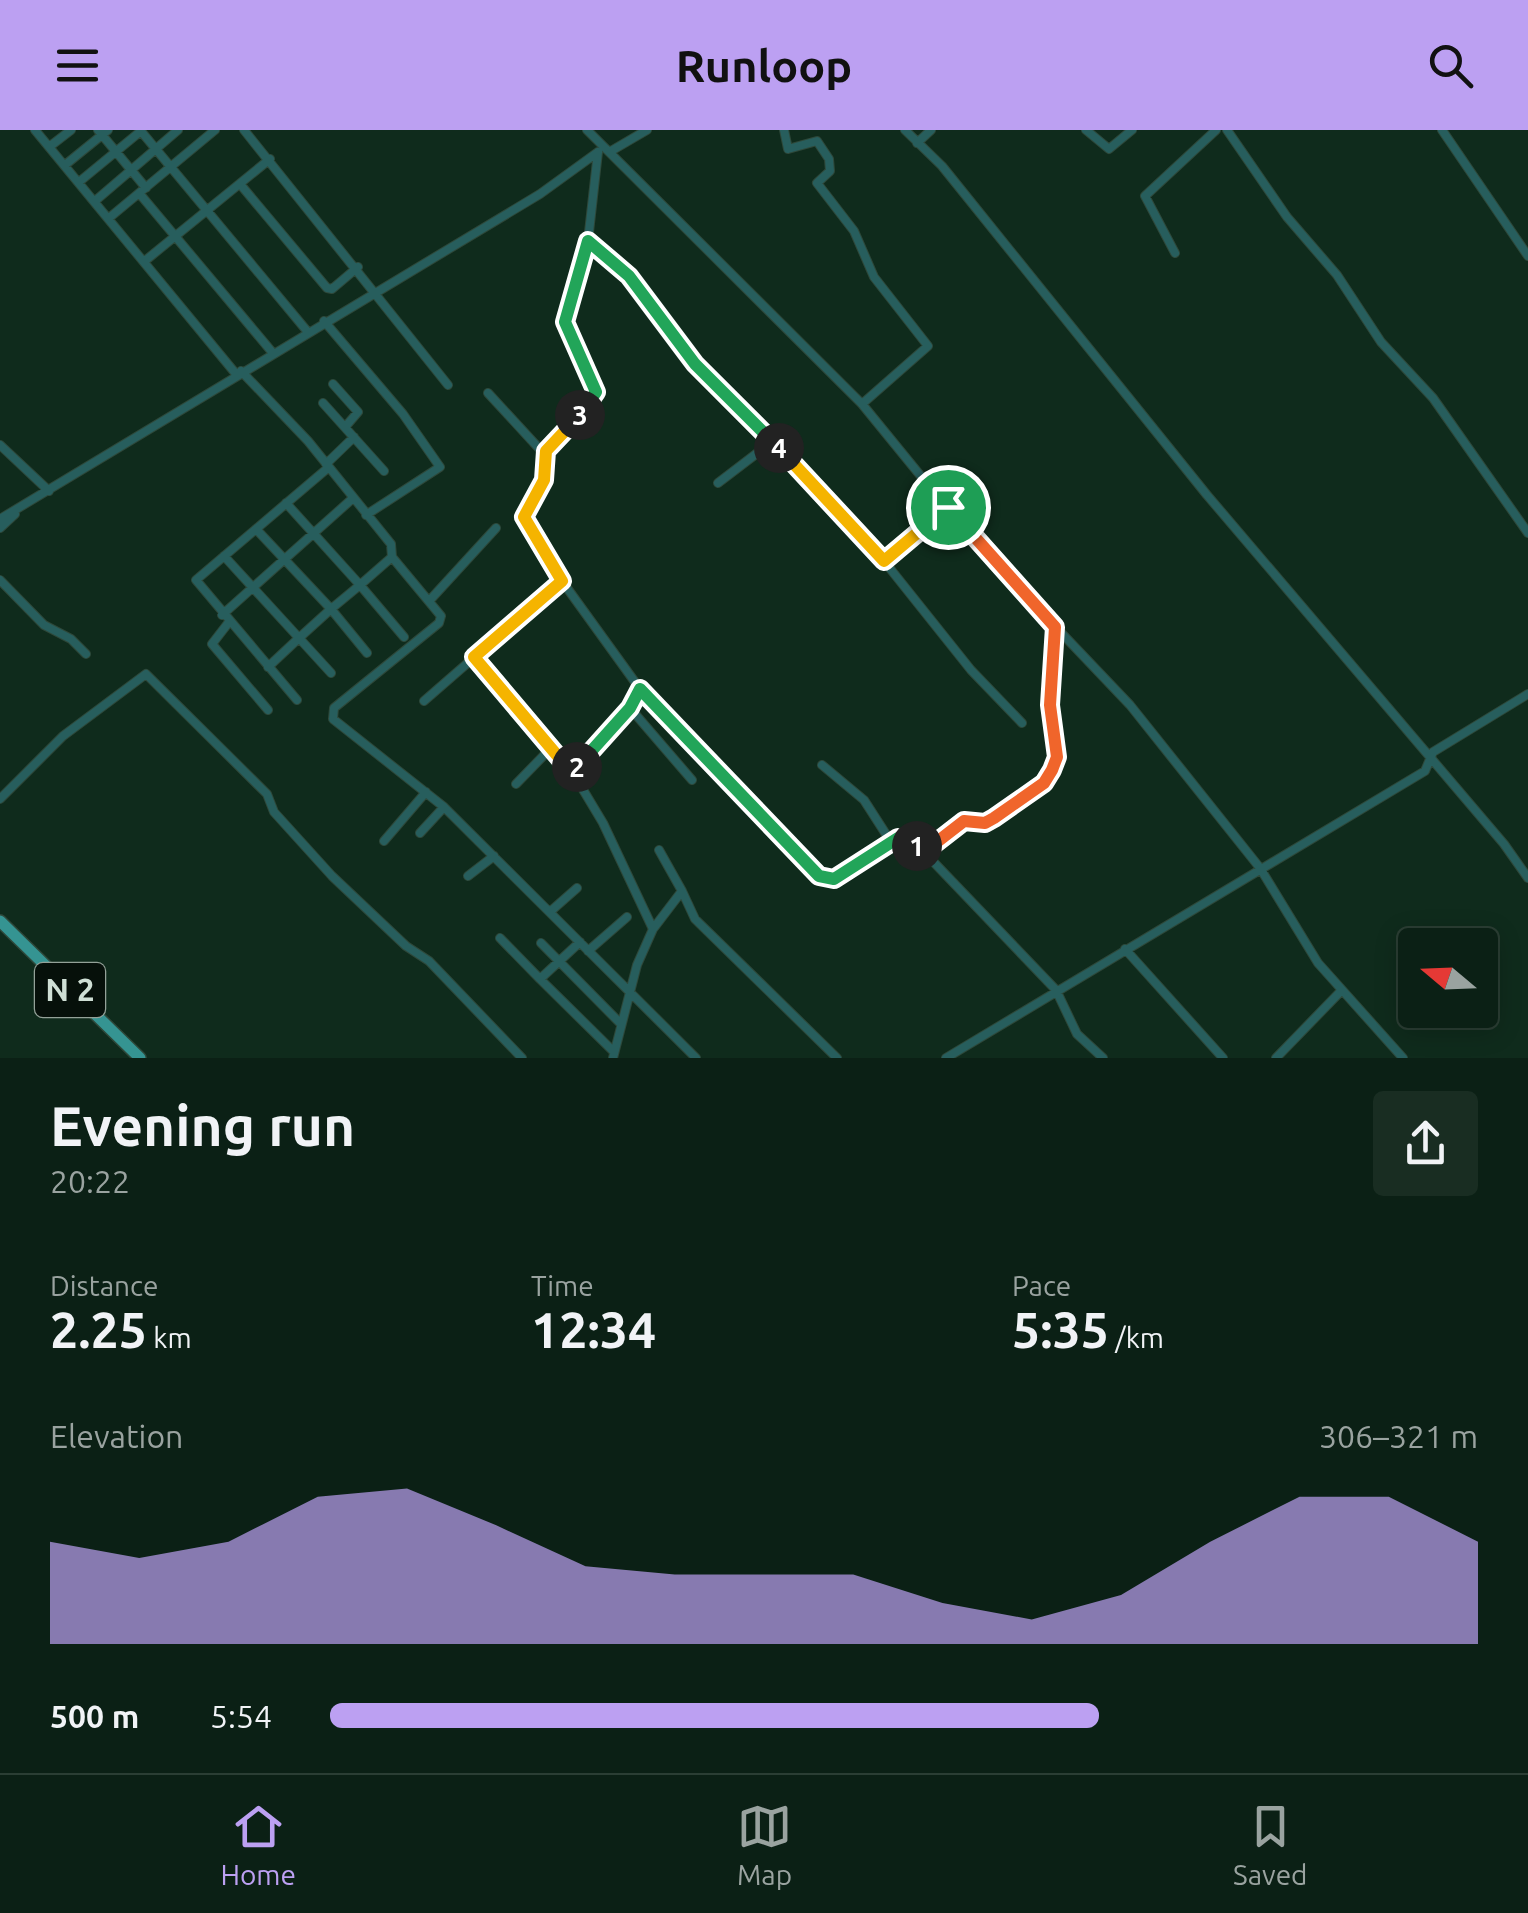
<!DOCTYPE html>
<html lang="en">
<head>
<meta charset="utf-8">
<style>
  body { margin:0; font-family:Ubuntu,sans-serif; background:#192d22; color:#f1f3f6; height:100vh; display:flex; flex-direction:column; font-size:38px; white-space:nowrap }
  * { box-sizing:border-box; margin:0 }
  p { font-size:32px; color:#9aa3a0 }
  .icon { flex:none; width:55px; height:55px; fill:none; stroke:currentColor; stroke-width:2; stroke-linecap:round; stroke-linejoin:round }
  .map { position:relative; height:928px; overflow:hidden }
  .drawer { display:flex; flex-direction:column; background:#0b2015; flex:1 }
  .drawer>* { flex:none }
  .needle { width:65px; rotate:289deg }
  .controls { position:absolute; left:1398px; top:798px; display:grid; gap:20px }
  .controls a { display:grid; place-items:center; width:100px; height:100px; border-radius:10px; background:#0b2015; box-shadow:0 5px 25px #0003,0 0 0 2px #2b3e34; font-size:50px }
  .pin { position:absolute; display:grid; place-items:center; width:85px; height:85px; color:#fff; margin:-42px; border:5px solid #fff; border-radius:50%; box-shadow:0 2px 10px #0007 }
  .km { position:absolute; width:50px; height:50px; margin:-25px; border-radius:50%; background:#222; color:#fff; font-size:28px; line-height:50px; text-align:center }
  .round { display:grid; place-items:center; flex:none; width:105px; height:105px; border-radius:10px; background:#192d22 }
  .summary { display:flex; align-items:center; justify-content:space-between; height:170px; padding:0 50px }
  h1 { font-size:55px; font-weight:700; line-height:75px }
  .metrics { display:grid; grid-template-columns:repeat(3,1fr); gap:15px; height:170px; padding:10px 50px }
  .metrics div { display:grid; align-content:center }
  .metrics b { font-size:50px; font-weight:700 }
  .metrics small { font-size:28px; font-weight:400 }
  .metrics p { font-size:28px }
  .chart { height:280px; padding:20px 50px }
  .chart p { display:flex; justify-content:space-between }
  .chart svg { width:100%; height:180px; margin-top:10px; fill:#bca0f2; opacity:.7 }
  ul { padding:0 50px; list-style:none; font-size:32px }
  li { display:grid; grid-template-columns:160px 120px 1fr; align-items:center; height:75px }
  li i { height:25px; border-radius:12px; background:#bca0f2 }
  header { display:flex; justify-content:space-between; align-items:center; height:130px; padding:0 50px; background:#bca0f2; color:#111; font-size:45px; font-weight:700 }
  .tabs { display:flex; justify-content:space-around; align-items:center; height:140px; border-top:2px solid #2b3e34; background:#0b2015; font-size:28px; color:#9aa3a0 }
  .tabs a { display:grid; justify-items:center; gap:5px }
  .tabs .on { color:#bca0f2 }
  .map>svg:first-child { display:block }
  .lines { fill:none; stroke-linecap:round; stroke-linejoin:round }
  .minor-casing { stroke:#2e483a; stroke-width:10 }
  .primary-casing { stroke:#2e483a; stroke-width:14 }
  .minor { stroke:#275e5d; stroke-width:8 }
  .primary { stroke:#359492; stroke-width:11 }
  .split-1-casing { stroke:#fff; stroke-width:20 }
  .split-2-casing { stroke:#fff; stroke-width:20 }
  .split-3-casing { stroke:#fff; stroke-width:20 }
  .split-4-casing { stroke:#fff; stroke-width:20 }
  .split-5-casing { stroke:#fff; stroke-width:20 }
  .split-1 { stroke:#f0652b; stroke-width:12 }
  .split-2 { stroke:#22a559; stroke-width:12 }
  .split-3 { stroke:#f5b400; stroke-width:12 }
  .split-4 { stroke:#22a559; stroke-width:12 }
  .split-5 { stroke:#f5b400; stroke-width:12 }
  .labels { text-anchor:middle; stroke-width:8; stroke-linejoin:round; paint-order:stroke }
  .shield { fill:#06100a; stroke:#93a198; stroke-width:2.5 }
  .shield-label { font-size:32px; font-weight:bold; fill:#cfdfd5 }
</style>
</head>
<body>
<header><svg class="icon" aria-label="menu" viewBox="0 0 24 24"><path d="M4 6h16M4 12h16M4 18h16"/></svg>Runloop<svg class="icon" aria-label="search" viewBox="0 0 24 24"><circle cx="10" cy="10" r="6"/><path d="M15 15l6 6"/></svg></header>
<div class="map">
<svg width="1528" height="928" viewBox="0 0 1528 928">
  <rect width="100%" height="100%" fill="#0f2b1c"/>
  <g class="lines">
    <defs>
      <path id="minor" d="M35 0 236 244
        M98 0 146 58
        M140 0 307 201
        M244 0 448 255
        M587 0 862 274 973 410 1130 575 1260 738 1318 833 1403 928
        M784 0 788 19 817 11 829 29 830 41 817 53 854 101 874 147 928 216 862 274
        M905 0 942 36 1207 365 1504 714 1528 748
        M1086 0 1109 19 1132 0
        M1227 0 1287 87 1337 145 1381 212 1433 268 1528 403
        M1442 0 1528 126
        M917 13 931 0
        M49 17 71 0
        M611 21 647 0
        M598 22 588 111 565 192 596 266 546 321 544 349 524 387 562 451 640 559 630 578 573 643 603 693 653 799 637 835 613 928
        M65 35 108 0
        M79 52 141 1
        M240 54 327 158 332 159 358 137
        M139 63 272 222
        M95 71 178 0
        M109 88 215 0
        M588 111 629 146 695 233 884 431
        M1175 123 1145 66 1216 0
        M146 130 270 29
        M324 191 403 284 440 337 366 385
        M241 241 308 311 391 414 392 427 360 455 404 507
        M333 254 358 282 346 296
        M488 263 546 326
        M323 273 384 341
        M0 315 49 361
        M326 334 354 307
        M718 353 773 311
        M286 373 360 455 331 479 367 523
        M947 377 884 431 971 540 1022 593
        M0 389 540 64 598 22
        M0 398 15 384
        M256 399 331 479 299 508 331 543
        M224 426 299 508 268 537
        M392 427 441 486 439 493 334 578 333 589 444 677 696 928
        M0 450 44 495 71 509 86 524
        M430 470 496 398
        M222 485 352 369
        M229 492 212 514 268 580
        M474 530 573 643
        M640 559 819 746 834 749 898 708 924 722 1056 860 1077 904 1103 928
        M297 570 196 450 329 337
        M424 571 562 451
        M630 578 692 650
        M822 635 864 670 891 712
        M516 654 550 619
        M0 669 63 606 146 544 267 664 274 682 332 746 406 816 429 831 522 928
        M420 703 444 677
        M384 711 426 662
        M659 720 682 761
        M924 722 965 691 985 693 994 688 1043 653 1053 640 1057 627 1051 575 1055 497
        M468 746 494 726
        M552 780 577 758
        M653 799 682 761 695 789 837 928
        M500 808 540 849
        M580 812 540 849 614 922
        M541 813 620 893
        M1125 819 1223 928
        M588 821 627 787
        M946 928 1425 641 1433 622 1528 564
        M1276 928 1342 860"/>
      <path id="primary" d="M0 791 140 928"/>
    </defs>
    <use href="#minor" class="minor-casing"/>
    <use href="#primary" class="primary-casing"/>
    <use href="#minor" class="minor"/>
    <use href="#primary" class="primary"/>
  </g>
  <g class="lines">
    <defs>
      <path id="split-1" d="M917 716 924 722 964 691 985 693 994 688 1044 653 1052 640 1057 627 1050 575 1055 497 948 377"/>
      <path id="split-2" d="M577 637 630 578 640 559 819 746 834 749 898 708 917 716"/>
      <path id="split-3" d="M577 637 572 643 474 527 562 451 524 387 544 350 546 321 580 285"/>
      <path id="split-4" d="M580 285 596 262 565 192 588 111 629 146 695 234 779 318"/>
      <path id="split-5" d="M779 318 884 431 948 377"/>
    </defs>
    <use href="#split-1" class="split-1-casing"/>
    <use href="#split-2" class="split-2-casing"/>
    <use href="#split-3" class="split-3-casing"/>
    <use href="#split-4" class="split-4-casing"/>
    <use href="#split-5" class="split-5-casing"/>
    <use href="#split-1" class="split-1"/>
    <use href="#split-2" class="split-2"/>
    <use href="#split-3" class="split-3"/>
    <use href="#split-4" class="split-4"/>
    <use href="#split-5" class="split-5"/>
  </g>
  <g class="labels">
    <rect class="shield" x="35" y="833" width="70" height="54" rx="8"/>
    <g class="shield-label">
      <text x="70" y="871">N 2</text>
    </g>
  </g>
</svg>
<div class="controls">
<a><svg class="needle" viewBox="-14 -14 28 28"><path d="M0-13l5 13h-10z" fill="#e53935"/><path d="M0 13l5-13h-10z" fill="#9aa3a0"/></svg></a>
</div>
<div class="pin" style="left:948px;top:377px;background:#1e9e55"><svg class="icon" aria-label="arrive" viewBox="0 0 24 24"><path d="M6 21V4h12l-3 4 3 4H6"/></svg></div>
<b class="km" style="left:917px;top:716px">1</b>
<b class="km" style="left:577px;top:637px">2</b>
<b class="km" style="left:580px;top:285px">3</b>
<b class="km" style="left:779px;top:318px">4</b>
</div>
<section class="drawer">
<div class="summary"><div><h1>Evening run</h1><p>20:22</p></div><a class="round"><svg class="icon" aria-label="share" viewBox="0 0 24 24"><path d="M12 15V3M7 8l5-5 5 5M5 13v7h14v-7"/></svg></a></div>
<div class="metrics">
<div><p>Distance</p><b>2.25<small> km</small></b></div>
<div><p>Time</p><b>12:34</b></div>
<div><p>Pace</p><b>5:35<small> /km</small></b></div>
</div>
<div class="chart"><p><span>Elevation</span>306–321 m</p>
<svg viewBox="0 0 160 44" preserveAspectRatio="none"><path d="M0 44V19L10 23L20 19L30 8L40 6L50 15L60 25L70 27L80 27L90 27L100 34L110 38L120 32L130 19L140 8L150 8L160 19V44z"/></svg>
</div>
<ul>
<li><b>500 m</b>5:54<i style="width:67%"></i></li>
</ul>
</section>
<nav class="tabs">
<a class="on"><svg class="icon" aria-label="home" viewBox="0 0 24 24"><path d="M3 11l9-7 9 7M6 9v11h12V9"/></svg>Home</a>
<a><svg class="icon" aria-label="map" viewBox="0 0 24 24"><path d="M3 6l6-2 6 2 6-2v14l-6 2-6-2-6 2zM9 4v14M15 6v14"/></svg>Map</a>
<a><svg class="icon" aria-label="saved" viewBox="0 0 24 24"><path d="M7 4h10v16l-5-4-5 4z"/></svg>Saved</a>
</nav>
</body>
</html>
